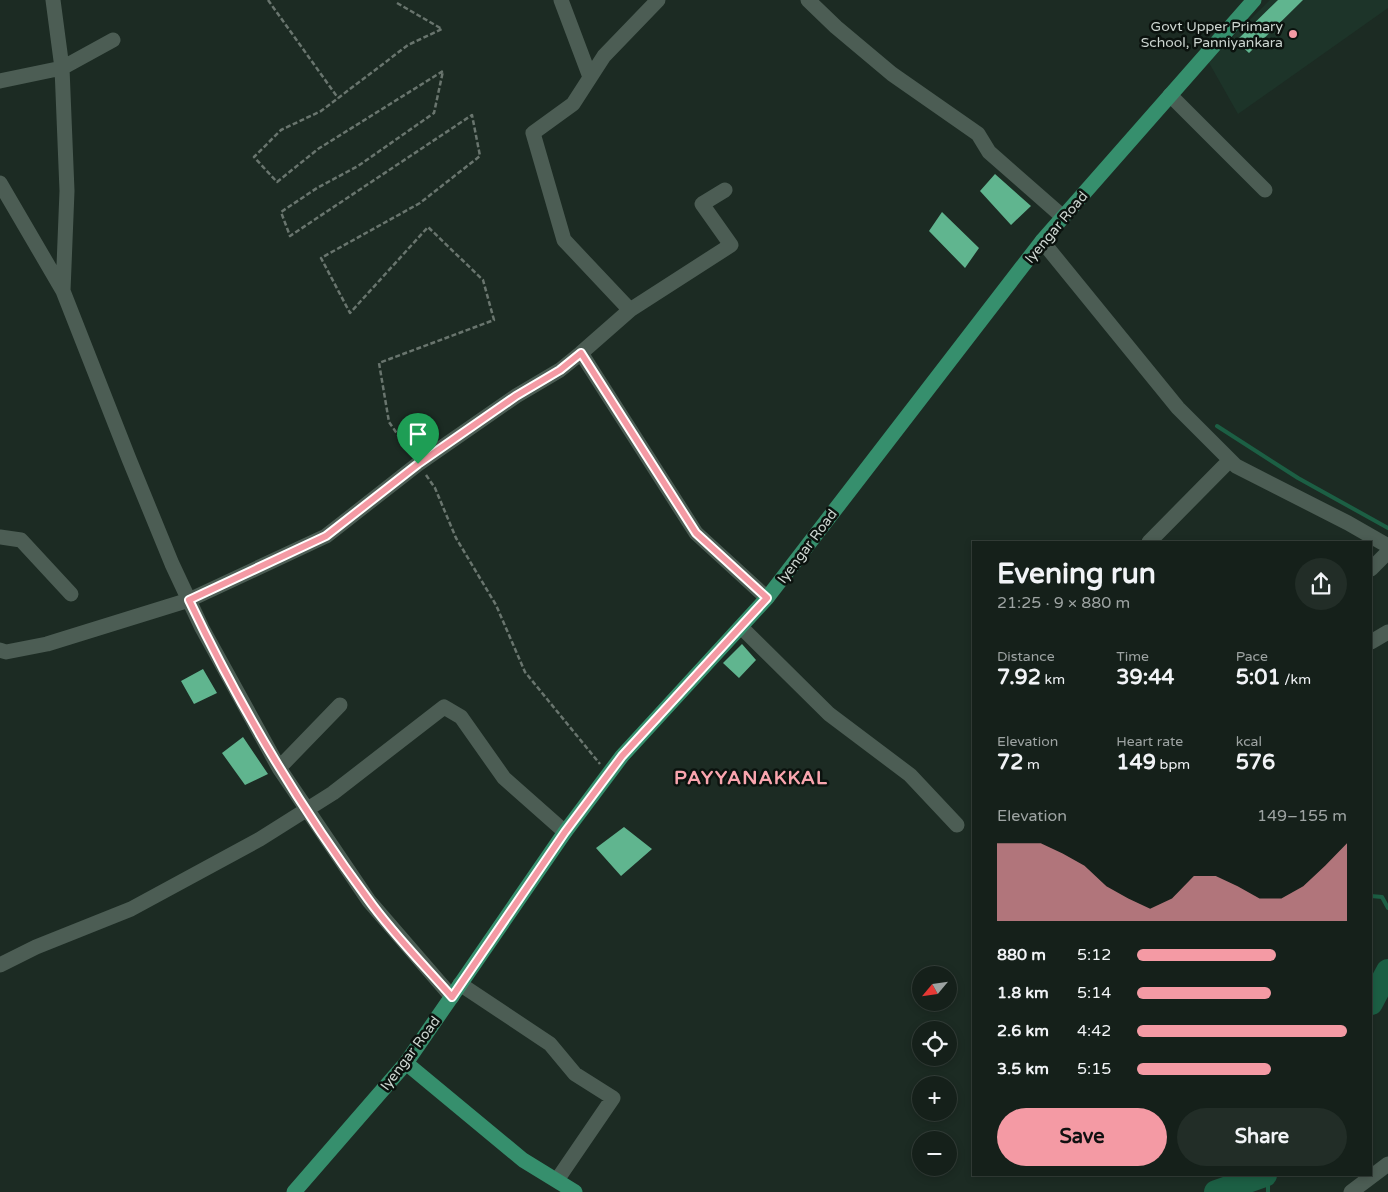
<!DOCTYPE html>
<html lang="en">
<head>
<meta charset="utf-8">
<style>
  body { margin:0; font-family:"Varela Round",sans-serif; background:#222d27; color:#f1f3f6; height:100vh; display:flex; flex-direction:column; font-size:19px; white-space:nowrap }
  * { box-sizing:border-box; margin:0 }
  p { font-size:16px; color:#9da3a2 }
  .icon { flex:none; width:28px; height:28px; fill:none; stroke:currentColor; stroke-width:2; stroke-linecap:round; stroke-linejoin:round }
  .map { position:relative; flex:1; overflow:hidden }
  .panel { position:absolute; left:972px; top:541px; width:400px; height:635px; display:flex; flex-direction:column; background:#15201a; border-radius:0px; box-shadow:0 2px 8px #0003,0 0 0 1px #343e39 }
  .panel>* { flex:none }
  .needle { width:32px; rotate:241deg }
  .buttons { position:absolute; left:912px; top:966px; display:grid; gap:10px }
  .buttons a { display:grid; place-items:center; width:45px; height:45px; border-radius:50%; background:#15201a; box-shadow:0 2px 8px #0003,0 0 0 1px #343e39; font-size:25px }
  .pin { position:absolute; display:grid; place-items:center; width:42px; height:42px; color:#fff; margin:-51px -21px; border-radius:50% 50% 50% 0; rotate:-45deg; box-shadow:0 0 5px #0007 }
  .pin .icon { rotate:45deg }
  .round { display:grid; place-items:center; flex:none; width:52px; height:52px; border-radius:26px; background:#222d27 }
  .overview { display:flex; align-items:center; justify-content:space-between; height:85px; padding:0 25px }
  h1 { font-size:28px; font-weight:700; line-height:38px }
  .figures { display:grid; grid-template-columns:repeat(3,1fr); gap:8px; height:85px; padding:5px 25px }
  .figures div { display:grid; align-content:center }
  .figures b { font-size:21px; font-weight:700 }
  .figures small { font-size:14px; font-weight:400 }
  .figures p { font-size:14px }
  .chart { height:140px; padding:10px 25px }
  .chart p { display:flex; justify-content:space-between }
  .chart svg { width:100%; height:90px; margin-top:5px; fill:#f49aa4; opacity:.7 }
  .primary-button { display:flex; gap:10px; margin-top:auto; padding:10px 25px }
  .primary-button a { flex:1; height:58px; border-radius:30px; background:#f49aa4; color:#111; font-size:20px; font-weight:700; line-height:58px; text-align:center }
  .primary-button a+a { background:#222d27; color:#f1f3f6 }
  ul { padding:0 25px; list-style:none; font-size:16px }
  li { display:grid; grid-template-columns:80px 60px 1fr; align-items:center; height:38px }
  li i { height:12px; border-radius:6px; background:#f49aa4 }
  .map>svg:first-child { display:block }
  .built { fill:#1d3429 }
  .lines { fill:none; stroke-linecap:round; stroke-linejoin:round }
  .stream { stroke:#1c5f44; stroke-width:4 }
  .river { stroke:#1c5f44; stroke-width:24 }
  .building { fill:#60b58f }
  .path { stroke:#69756e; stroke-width:2.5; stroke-dasharray:5 2.5; stroke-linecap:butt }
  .minor { stroke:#4c5d54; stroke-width:15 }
  .major { stroke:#368f6d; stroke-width:15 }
  .route-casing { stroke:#fff; stroke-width:10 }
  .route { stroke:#f49aa4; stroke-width:6 }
  .poi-dot { fill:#f49aa4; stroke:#0b120e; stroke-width:2 }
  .labels { text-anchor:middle; stroke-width:5; stroke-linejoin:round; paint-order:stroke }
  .poi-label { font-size:14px; fill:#ccd5d0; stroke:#0b120e; text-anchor:end }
  .street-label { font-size:14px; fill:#ccd5d0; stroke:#0b120e }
  .district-label { font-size:19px; font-weight:bold; letter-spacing:1px; fill:#f9a5ae; stroke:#0b120e }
</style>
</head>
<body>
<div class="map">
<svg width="1388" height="1192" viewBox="0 0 1388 1192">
  <rect width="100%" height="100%" fill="#1c2b23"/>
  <path class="built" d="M1270 0H1388V8L1238 114 1208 61Z"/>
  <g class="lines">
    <path class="stream" d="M1217 426 1298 478 1388 528
      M1371 896 1382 897 1388 908
      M1268 1175V1192"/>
    <path class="river" d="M1371 1003 1388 971
      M1216 1192 1265 1175"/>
  </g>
  <path class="building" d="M1278 0H1303L1249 53 1236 41Z
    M995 174 1031 206 1011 225 980 191Z
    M942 212 979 248 965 268 929 231Z
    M742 644 756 660 739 678 723 663Z
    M203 669 217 693 194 704 181 681Z
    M243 737 268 774 245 785 222 753Z
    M624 827 652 849 621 876 596 848Z"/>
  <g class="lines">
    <path class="path" d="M268 0 338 98
      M397 3 442 29 408 45 321 111 281 130 254 157 277 182 318 149 443 71 434 113 358 166 317 188 281 212 290 236 472 115 480 156 420 203 321 258 350 313 428 227 483 280 494 320 379 363 389 422 411 454
      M426 475 435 488 456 538 496 605 525 672 600 764"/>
    <path class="minor" d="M53 0 62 68 67 191 63 291 129 459 172 564 202 628 279 768 369 901 452 997
      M561 0 590 77
      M658 0 604 56 573 104 533 133 564 240 630 310 581 353 696 533 767 598
      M808 0 836 27 892 74 978 134 989 152 1063 217
      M0 81 62 68 113 40
      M1170 95 1265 190
      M0 183 63 291
      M1042 241 1178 408 1236 466 1348 523 1388 546
      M630 310 731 245 702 204 725 190
      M0 537 21 540 71 594
      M1149 542 1230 460
      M1371 569 1388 552
      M741 627 829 714 910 775 957 825
      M1371 642 1388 632
      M0 650 6 652 47 644 189 600 326 536 418 464 516 396 560 370 581 353
      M279 768 340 705
      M0 965 36 947 131 909 260 839 333 793 444 707 461 717 504 778 565 832
      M460 984 550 1044 575 1074 613 1098 557 1180
      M1351 1192 1388 1164"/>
    <path class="major" d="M406 1063 523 1160 575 1192
      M294 1192 406 1063 565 832 622 756 767 598 1042 241 1254 0"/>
  </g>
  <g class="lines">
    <defs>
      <path id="route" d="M581 353 696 533 767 598 622 756 565 832 452 997C424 965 393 934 368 899 299 806 239 705 189 600L326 536 418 464 516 396 560 370Z"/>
    </defs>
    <use href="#route" class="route-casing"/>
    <use href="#route" class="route"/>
  </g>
  <circle class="poi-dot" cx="1293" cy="34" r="5"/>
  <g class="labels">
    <g class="poi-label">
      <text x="1283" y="31">Govt Upper Primary<tspan x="1283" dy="16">School, Panniyankara</tspan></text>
    </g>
    <g class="street-label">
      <text transform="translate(1056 227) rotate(-50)" y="5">Iyengar Road</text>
      <text transform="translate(807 546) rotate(-53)" y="5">Iyengar Road</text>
      <text transform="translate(410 1053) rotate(-53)" y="5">Iyengar Road</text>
    </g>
    <g class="district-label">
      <text x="751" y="784">PAYYANAKKAL</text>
    </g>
  </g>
</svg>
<div class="buttons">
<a><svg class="needle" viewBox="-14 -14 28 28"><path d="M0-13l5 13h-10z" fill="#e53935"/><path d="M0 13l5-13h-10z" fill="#9da3a2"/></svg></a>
<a><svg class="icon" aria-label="locate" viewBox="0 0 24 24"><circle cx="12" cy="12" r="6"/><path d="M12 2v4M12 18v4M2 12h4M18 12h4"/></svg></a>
<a>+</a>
<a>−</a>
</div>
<div class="pin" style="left:418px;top:464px;background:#1e9e55"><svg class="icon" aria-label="arrive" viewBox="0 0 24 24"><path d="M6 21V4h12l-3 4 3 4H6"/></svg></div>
<section class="panel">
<div class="overview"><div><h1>Evening run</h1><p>21:25 · 9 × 880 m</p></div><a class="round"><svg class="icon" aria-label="share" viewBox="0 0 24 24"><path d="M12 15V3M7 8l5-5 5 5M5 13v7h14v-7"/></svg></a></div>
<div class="figures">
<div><p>Distance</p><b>7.92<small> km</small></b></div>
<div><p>Time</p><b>39:44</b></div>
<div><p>Pace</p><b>5:01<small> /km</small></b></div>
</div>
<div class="figures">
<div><p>Elevation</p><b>72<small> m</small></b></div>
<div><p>Heart rate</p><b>149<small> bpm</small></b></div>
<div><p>kcal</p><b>576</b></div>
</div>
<div class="chart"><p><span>Elevation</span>149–155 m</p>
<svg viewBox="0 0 160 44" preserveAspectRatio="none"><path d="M0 44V6L10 6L20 6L30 11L40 17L50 27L60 33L70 38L80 33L90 22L100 22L110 27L120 33L130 33L140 27L150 17L160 6V44z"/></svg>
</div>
<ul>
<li><b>880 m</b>5:12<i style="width:66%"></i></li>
<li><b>1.8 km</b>5:14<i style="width:64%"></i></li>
<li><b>2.6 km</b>4:42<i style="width:100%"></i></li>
<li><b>3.5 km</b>5:15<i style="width:64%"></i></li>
</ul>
<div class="primary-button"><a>Save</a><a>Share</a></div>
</section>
</div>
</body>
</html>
